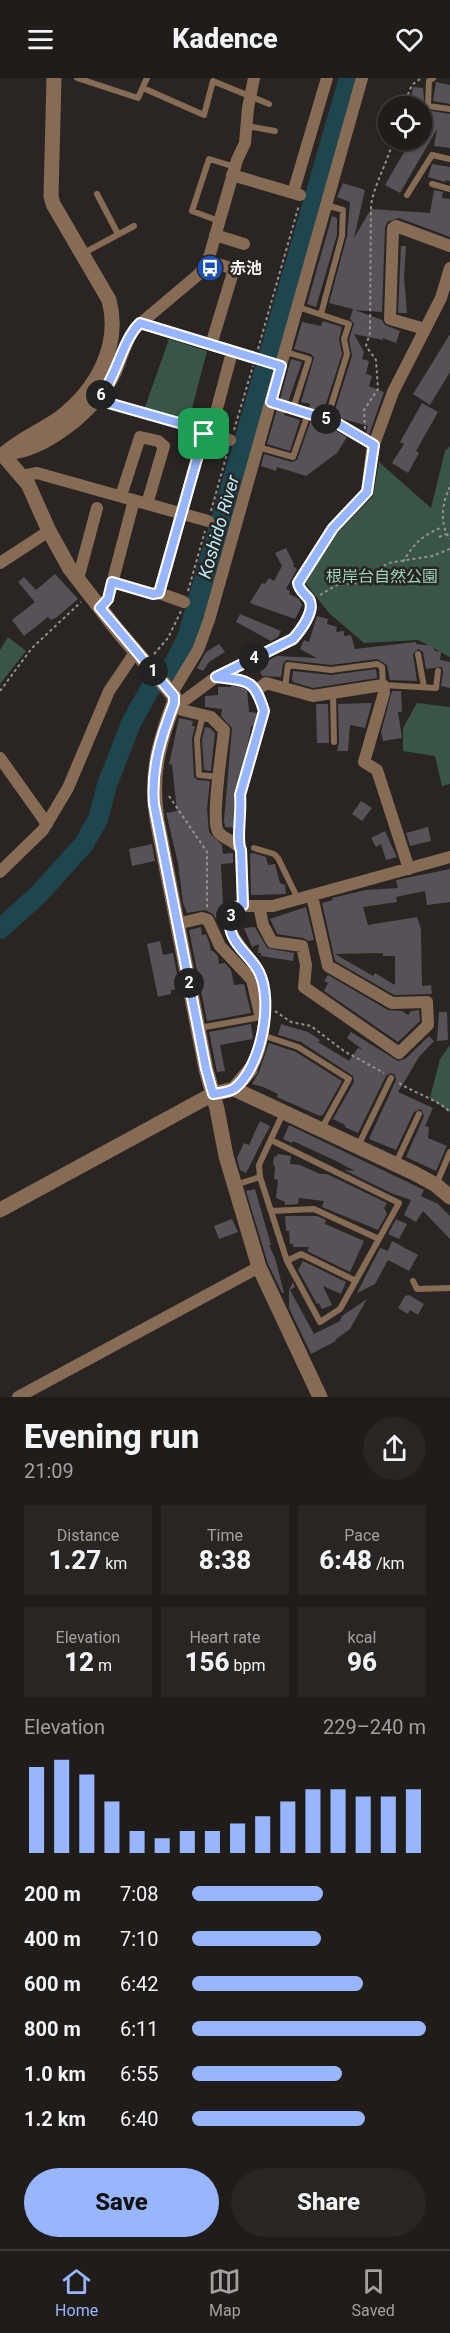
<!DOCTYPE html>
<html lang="en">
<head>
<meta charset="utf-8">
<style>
  body { margin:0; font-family:Roboto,"Noto Sans JP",sans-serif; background:#282523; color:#f1f3f6; height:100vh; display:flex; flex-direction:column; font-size:22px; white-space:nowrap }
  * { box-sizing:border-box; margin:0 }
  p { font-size:20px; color:#a2a1a2 }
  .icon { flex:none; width:33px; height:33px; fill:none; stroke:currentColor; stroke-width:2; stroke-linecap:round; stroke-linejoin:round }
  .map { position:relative; height:1319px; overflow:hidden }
  .side { display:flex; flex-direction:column; background:#201c1a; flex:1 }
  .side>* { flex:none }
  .tools { position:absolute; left:378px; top:18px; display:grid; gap:12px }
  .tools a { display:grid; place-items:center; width:54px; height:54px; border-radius:50%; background:#201c1a; box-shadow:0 2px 4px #0004,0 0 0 2px #3d3a39; font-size:30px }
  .pin { position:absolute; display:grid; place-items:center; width:51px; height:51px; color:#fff; margin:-26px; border-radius:12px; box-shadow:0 3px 9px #0006 }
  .km { position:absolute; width:30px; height:30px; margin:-15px; border-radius:50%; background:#222; color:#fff; font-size:16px; line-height:30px; text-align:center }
  .round { display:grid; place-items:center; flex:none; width:63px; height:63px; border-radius:32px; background:#282523 }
  .overview { display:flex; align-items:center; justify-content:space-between; height:102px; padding:0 24px }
  h1 { font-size:33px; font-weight:800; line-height:45px }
  .stats { display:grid; grid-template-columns:repeat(3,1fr); gap:9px; height:102px; padding:6px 24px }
  .stats div { display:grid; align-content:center; border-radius:0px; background:#282523; text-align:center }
  .stats b { font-size:26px; font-weight:800 }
  .stats small { font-size:16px; font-weight:400 }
  .stats p { font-size:16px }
  .chart { height:168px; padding:12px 24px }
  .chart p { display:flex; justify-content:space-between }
  .chart svg { width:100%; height:108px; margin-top:6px; stroke:#97b6fd; stroke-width:6 }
  .action { display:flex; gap:12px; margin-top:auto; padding:12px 24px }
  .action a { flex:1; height:69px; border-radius:36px; background:#97b6fd; color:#111; font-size:24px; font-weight:800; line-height:69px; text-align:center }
  .action a+a { background:#282523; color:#f1f3f6 }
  ul { padding:0 24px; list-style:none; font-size:20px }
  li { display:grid; grid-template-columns:96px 72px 1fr; align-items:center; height:45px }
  li i { height:15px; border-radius:8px; background:#97b6fd }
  header { display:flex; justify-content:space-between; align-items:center; height:78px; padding:0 24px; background:#201c1a; font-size:27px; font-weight:800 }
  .tab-bar { display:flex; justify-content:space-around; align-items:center; height:84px; border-top:2px solid #3d3a39; background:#201c1a; font-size:16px; color:#a2a1a2 }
  .tab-bar a { display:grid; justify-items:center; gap:3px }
  .tab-bar .current { color:#97b6fd }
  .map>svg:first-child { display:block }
  .green { fill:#395547 }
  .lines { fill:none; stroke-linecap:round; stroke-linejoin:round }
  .river { stroke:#1e464f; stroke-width:20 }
  .building { fill:#565257; fill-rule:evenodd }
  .path { stroke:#95918f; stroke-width:2; stroke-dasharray:3 3; stroke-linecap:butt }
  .service { stroke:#866b55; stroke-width:6 }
  .minor { stroke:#866b55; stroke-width:12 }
  .tertiary { stroke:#866b55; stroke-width:15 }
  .route-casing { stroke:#fff; stroke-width:12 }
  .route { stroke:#97b6fd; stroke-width:8 }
  .labels { text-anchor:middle; stroke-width:5; stroke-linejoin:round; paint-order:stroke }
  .poi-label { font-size:16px; font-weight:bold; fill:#f4f1ef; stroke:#2a2522; text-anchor:start }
  .park-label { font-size:16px; fill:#97d6b7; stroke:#2a2522 }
  .water-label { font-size:18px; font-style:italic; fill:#b6effe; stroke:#2a2522 }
</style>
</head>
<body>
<header><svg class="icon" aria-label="menu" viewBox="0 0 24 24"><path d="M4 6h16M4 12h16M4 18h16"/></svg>Kadence<svg class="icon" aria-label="heart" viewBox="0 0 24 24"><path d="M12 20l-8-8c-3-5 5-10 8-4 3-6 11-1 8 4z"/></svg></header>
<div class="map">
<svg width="450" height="1319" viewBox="0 0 450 1319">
  <rect width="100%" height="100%" fill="#2a2522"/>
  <path class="green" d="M169 261 207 273 188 346 144 332Z
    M450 368V579L418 562 364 565 330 536 305 505 338 454 373 418 379 384 431 430 445 373Z
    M8 559 26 573 0 606V572Z
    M417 625 450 629V706L442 708 435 678 403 673V650Z
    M450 967V1034L430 1020 440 981Z"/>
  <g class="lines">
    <path class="river" d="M0 851 38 817 84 766 98 741 107 707 131 645 151 609 174 586 187 560 349 0"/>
  </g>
  <path class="building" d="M436 4 450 7V26L433 23Z
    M413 9 423 10 425 32 450 36V70L434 68 437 51 400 115 385 107 411 62H422V28H410Z
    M432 86 450 89V103L445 102V104L428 99Z
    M343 105 365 112 354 160 371 131 430 135 434 112 443 114 442 120 450 121V159L399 140 387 144 385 150 382 234 355 232 382 242 385 247 400 253 396 265 383 260V262L354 256 364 274 362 281 369 283 366 296 372 298 369 308 384 314 369 357 366 355 368 348 333 338 352 278 349 261 354 246 350 241 353 231 329 225 347 158 350 124 337 119Z
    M332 138 337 140V157L316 229 307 226Z
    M401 168H406L404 199 407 235H398Z
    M323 243 342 249 339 261 342 276 323 335 309 330 310 326 301 324 314 280 311 276 294 271 302 244 321 248Z
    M450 256V294L430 327 413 316Z
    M291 281 302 284 288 324 280 321Z
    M422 325 438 334 416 373 419 375 408 395 392 385 404 366 400 364Z
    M277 331 285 334 284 337 300 342 290 373 267 366Z
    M311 342 326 347 347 359 337 375 306 398 277 389 276 393 261 388 264 376 292 384 297 382Z
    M286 470 294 486 293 488 297 491 286 511 290 513 289 516 299 521 302 527 295 541 250 525 262 505 265 506 269 500 274 503 282 488 275 475Z
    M55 496 78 521 57 539 51 542 48 539 24 558 12 542 35 524 18 504 24 499 36 512Z
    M240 536 281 553 278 559 271 563 236 544Z
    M317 538 328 541 327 546 337 549 336 554 344 553V558L351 557 355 571 416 564V566L432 568 435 573 441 574 440 582 450 584V610L441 608 443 594 442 589 426 591 423 574 418 571 413 576 417 603 390 602 387 587 377 581 331 587 286 582 283 586 281 599 262 598 258 588 277 578 317 580 300 571 304 562 309 564Z
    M219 566 225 574 209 584 203 593 197 590 206 574Z
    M376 591 377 600 313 610 293 604 292 600 293 593 331 597Z
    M231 607 247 611 249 634 260 635 258 649 251 648 243 696H240L238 707 234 731 238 732 237 750 225 749 224 742 232 650 221 638 222 631 205 629V618L218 617V609H231Z
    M392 613H401L402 634H398L402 660 383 663 381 654Z
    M372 625 365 650 350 647 348 673H337L339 664 338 626Z
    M316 626H328L329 665H317Z
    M179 640 193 643 192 648H195L192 661 194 699 198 702 210 703 207 731 209 754 222 767 223 776 233 775V785L221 786 223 827 225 828 222 842 216 841 213 836 205 832 187 835 183 825 178 785 166 735 177 733 172 686 169 687Z
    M205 649 210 650 215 655 211 693 204 692 202 662Z
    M361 723 372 730 362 743 352 736Z
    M428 749 431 763 410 768 406 755Z
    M385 753 397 779 386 782 381 766 376 769 371 760Z
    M152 766 155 783 132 788 129 771Z
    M253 775 266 779 268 787 275 786 280 805 285 807 286 816 251 817 250 776Z
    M450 791V824L427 827 425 813 396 819 397 824 363 829 368 847 417 839 421 851 422 908 431 907 432 916 394 917 335 883 322 825 333 822 332 820 366 812 398 810 396 802ZM383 875V878H395V907L375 895 373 898 335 876Z
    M306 829 314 862 308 863 303 860 277 856 270 841Z
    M201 849 202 857 206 856 209 864 211 873H213L218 878 219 886 225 885 231 892 234 907 244 906 251 935 207 943 189 852Z
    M255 849 267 870 294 875 293 883 261 878V875H258L259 866 252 869 244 850Z
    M160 863 163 877 173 875 180 911 171 912V916L158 919 147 866Z
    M328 897 388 932 402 933 408 937 411 933 419 932 420 943 398 964 324 913 328 905 324 903Z
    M439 934H447L448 962 437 963Z
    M251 946 253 961 220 967 225 993 217 994 209 954Z
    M281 946 308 954 320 962 318 964 349 983 358 970 363 972 347 960 351 954 398 983 405 981 429 958 434 963 419 979 398 1014 433 1030 425 1048 429 1049 428 1060 447 1068 436 1093 406 1079 424 1038 421 1031 414 1034 396 1072 369 1061 396 1002 395 997 390 995 386 998 358 1055 345 1049V1047L333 1041 354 1004 353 998 301 964 278 957Z
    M269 965 296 974 342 1003 323 1037 320 1038 277 1019 278 1016 263 1009 252 1006 259 994Z
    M260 1043 270 1048 246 1095 240 1092 237 1080 244 1065 249 1067Z
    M289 1047 424 1112 421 1118 438 1126 450 1138V1161L423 1133 416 1144 404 1137 411 1122 391 1115 344 1092 355 1093 334 1082 293 1063 292 1065 283 1061Z
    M277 1076 291 1078 290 1086 300 1087 320 1096H327L387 1125 384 1130 387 1136 378 1152 322 1129 324 1123 299 1120 298 1126 285 1127V1124L276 1120 278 1102 274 1101 275 1088 273 1087 274 1078 277 1079Z
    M255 1111 271 1167H269L275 1180 284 1215H282L268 1186 246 1113Z
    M285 1138H317L326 1142 325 1146 364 1163 350 1194 307 1173 309 1169H293V1166H290L289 1153H286Z
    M232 1141 238 1154 219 1161 214 1148Z
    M396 1141 407 1146 399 1161 388 1156Z
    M392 1163 418 1177 409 1193 388 1182 375 1206 357 1215 380 1170 388 1173Z
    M303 1183 346 1204 341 1216 323 1208 332 1227 322 1231 319 1225 317 1226 298 1192Z
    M293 1204 295 1209 290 1212 314 1256 340 1243 342 1238 367 1221 350 1251 335 1262 336 1263 311 1276 289 1230V1212Z
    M409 1217 424 1226 418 1237 410 1232 408 1236 398 1230 405 1218Z"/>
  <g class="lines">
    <path class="path" d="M403 28 412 7 420 1
      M258 271 299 127
      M365 351 364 332 378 311 376 282 366 268 370 255 371 127C375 104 388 84 393 62
      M234 352 253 288
      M450 409C442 424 439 446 450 461
      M211 433 228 372
      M439 459 446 456
      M403 484C414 465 422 458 442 449
      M188 513 205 453
      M320 517 337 507 360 505 388 485 432 478 450 471
      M154 576 168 560 181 533
      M0 613 32 570 81 524
      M169 718 207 774V830
      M240 757 242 732 239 717 264 635
      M275 933 291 944 311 948 344 973 384 995
      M399 1005C416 1016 435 1020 450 1034"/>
    <path class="service" d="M77 0 138 20 147 0
      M433 0 429 3 428 28 450 31
      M143 10 204 37 213 3 269 26
      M247 48 275 53
      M432 106 450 111
      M97 116 118 156
      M407 117 432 77 450 81
      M219 143 192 133 209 81 235 89
      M82 176 134 148
      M298 229 349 246 344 261 347 276 327 341
      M321 236 342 158 343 132 326 127
      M286 274 309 281 293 331
      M251 279 281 287
      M98 322 200 351 204 356
      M271 324 335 344 374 366
      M258 369 293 379 308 336
      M113 505 153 516 159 515
      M418 576 424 609
      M220 600C247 603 250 600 263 627
      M285 610 288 587 331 592 377 586 382 589 383 607 436 610 438 593
      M333 615 334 664
      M203 637 197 661 199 697 219 699
      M254 770 274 776 278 780 298 821
      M199 950 261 939
      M262 957 298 969 349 1001 322 1050
      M271 1062 399 1125 340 1231 320 1244 287 1183 260 1099 259 1087 283 1035
      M358 1068 391 1000
      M396 1085 419 1036
      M235 1107 260 1099
      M436 1107 450 1074
      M271 1133 314 1131 379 1161
      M287 1183 301 1176 356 1203
      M413 1203 417 1211 450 1210"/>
    <path class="minor" d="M232 97 300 117
      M293 115 327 0
      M215 157 244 166
      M208 183 234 191 211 267
      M140 245 251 279
      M425 251 390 241 393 150 396 148 450 168
      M210 357 232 274
      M2 376C42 378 98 332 115 296 122 281 125 264 135 250L199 196 208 183 237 82 245 65 248 30 254 0
      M22 398 37 395 208 443
      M121 418 140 359 158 363 164 368 147 426
      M0 485 49 453
      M78 501 97 430
      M184 524 159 515 204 356 230 362
      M100 530 108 521 134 422
      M256 613 266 605 313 618 383 607 384 615 364 684 377 692 409 791
      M172 615 198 572 209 542 362 0
      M174 625 185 622 216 599 293 561C301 552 316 532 309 521 305 515 299 512 298 505L333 450 367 414 372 372 393 314 441 220 450 190
      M174 625 182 632 211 639 224 652C222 674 212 733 217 751 220 761 236 762 241 772L243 827
      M0 680 47 746
      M0 794 43 752 68 710 109 613 136 573
      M259 828 263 847 272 864 302 868 306 887 304 909 399 975 428 947 427 924 392 925 328 888 312 818
      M177 846 202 840 208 842 220 868 252 902 260 936
      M250 992C265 970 269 921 260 897 251 873 215 856 237 828H273L450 779
      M18 1319 259 1189"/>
    <path class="tertiary" d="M54 0 51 118 53 126 109 222C121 267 97 311 61 339 42 353 20 361 3 377L28 406 49 453 70 491 118 553 174 618V625C158 667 150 698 157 742L206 991 217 1031 226 1078 259 1189 320 1319
      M234 1011 414 1095 436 1107 450 1119
      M0 1132 213 1016 234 1011 250 992"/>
  </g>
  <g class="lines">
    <defs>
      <path id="route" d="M140 245 281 288 271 324 335 344 374 367 367 414 333 450 298 505C299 512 304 515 309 521 316 532 301 552 293 561L216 599C246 603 254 599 264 633L240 717C242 733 236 763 241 772L243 827C234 829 229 839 230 848 231 866 252 879 259 894 274 924 261 989 235 1010 230 1014 219 1015 213 1016L206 991 154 726C151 690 161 659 174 625V618L100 530 108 521 112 504 153 516 159 515 204 356 200 351 98 322C118 297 121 264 140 245Z"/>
    </defs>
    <use href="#route" class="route-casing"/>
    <use href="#route" class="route"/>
  </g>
  <defs>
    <symbol id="bus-disc" viewBox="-11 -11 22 22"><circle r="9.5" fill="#1a4fb4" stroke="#2a2522"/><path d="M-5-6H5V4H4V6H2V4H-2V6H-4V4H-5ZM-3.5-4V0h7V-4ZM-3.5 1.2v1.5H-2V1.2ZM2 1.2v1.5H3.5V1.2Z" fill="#fff"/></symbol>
  </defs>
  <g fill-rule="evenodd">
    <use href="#bus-disc" x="195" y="175" width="30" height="30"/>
  </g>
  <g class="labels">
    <g class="poi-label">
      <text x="230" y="196">赤池</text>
    </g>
    <g class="park-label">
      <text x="382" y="504">根岸台自然公園</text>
    </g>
    <g class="water-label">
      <text transform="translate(219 449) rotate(-74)" y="6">Koshido River</text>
    </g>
  </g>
</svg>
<div class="tools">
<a><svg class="icon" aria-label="locate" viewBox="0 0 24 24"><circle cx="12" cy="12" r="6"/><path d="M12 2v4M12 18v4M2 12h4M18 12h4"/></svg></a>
</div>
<div class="pin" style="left:204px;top:356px;background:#1e9e55"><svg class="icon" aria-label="arrive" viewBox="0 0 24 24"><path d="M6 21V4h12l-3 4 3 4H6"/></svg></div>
<b class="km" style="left:153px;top:593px">1</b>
<b class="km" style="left:189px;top:905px">2</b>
<b class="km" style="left:231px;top:838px">3</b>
<b class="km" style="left:254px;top:580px">4</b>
<b class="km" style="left:326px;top:341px">5</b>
<b class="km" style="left:101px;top:317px">6</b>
</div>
<section class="side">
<div class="overview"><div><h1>Evening run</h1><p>21:09</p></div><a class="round"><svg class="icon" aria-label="share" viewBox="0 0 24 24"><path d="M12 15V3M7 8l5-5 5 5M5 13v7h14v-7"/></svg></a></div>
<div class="stats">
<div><p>Distance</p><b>1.27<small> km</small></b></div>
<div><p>Time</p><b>8:38</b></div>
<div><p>Pace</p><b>6:48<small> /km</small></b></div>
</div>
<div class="stats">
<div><p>Elevation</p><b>12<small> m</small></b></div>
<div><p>Heart rate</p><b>156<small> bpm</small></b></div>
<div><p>kcal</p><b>96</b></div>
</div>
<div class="chart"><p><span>Elevation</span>229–240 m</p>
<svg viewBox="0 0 160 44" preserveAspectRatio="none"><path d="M5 44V9M15 44V6M25 44V12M35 44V23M45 44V35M55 44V38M65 44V35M75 44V35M85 44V32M95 44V29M105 44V23M115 44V18M125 44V18M135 44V21M145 44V21M155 44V18"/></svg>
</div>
<ul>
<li><b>200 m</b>7:08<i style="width:56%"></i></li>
<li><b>400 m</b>7:10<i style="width:55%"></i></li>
<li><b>600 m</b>6:42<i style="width:73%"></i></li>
<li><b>800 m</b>6:11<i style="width:100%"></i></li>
<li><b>1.0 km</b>6:55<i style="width:64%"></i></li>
<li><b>1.2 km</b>6:40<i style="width:74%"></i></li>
</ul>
<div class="action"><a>Save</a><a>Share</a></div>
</section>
<nav class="tab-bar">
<a class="current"><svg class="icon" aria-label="home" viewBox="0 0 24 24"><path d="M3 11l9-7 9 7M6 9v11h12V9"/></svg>Home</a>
<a><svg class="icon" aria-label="map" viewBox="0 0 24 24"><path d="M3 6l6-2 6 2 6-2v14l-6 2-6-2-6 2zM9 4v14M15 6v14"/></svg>Map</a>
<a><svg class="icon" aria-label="saved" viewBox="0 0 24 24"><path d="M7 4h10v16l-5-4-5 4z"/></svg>Saved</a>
</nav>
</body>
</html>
